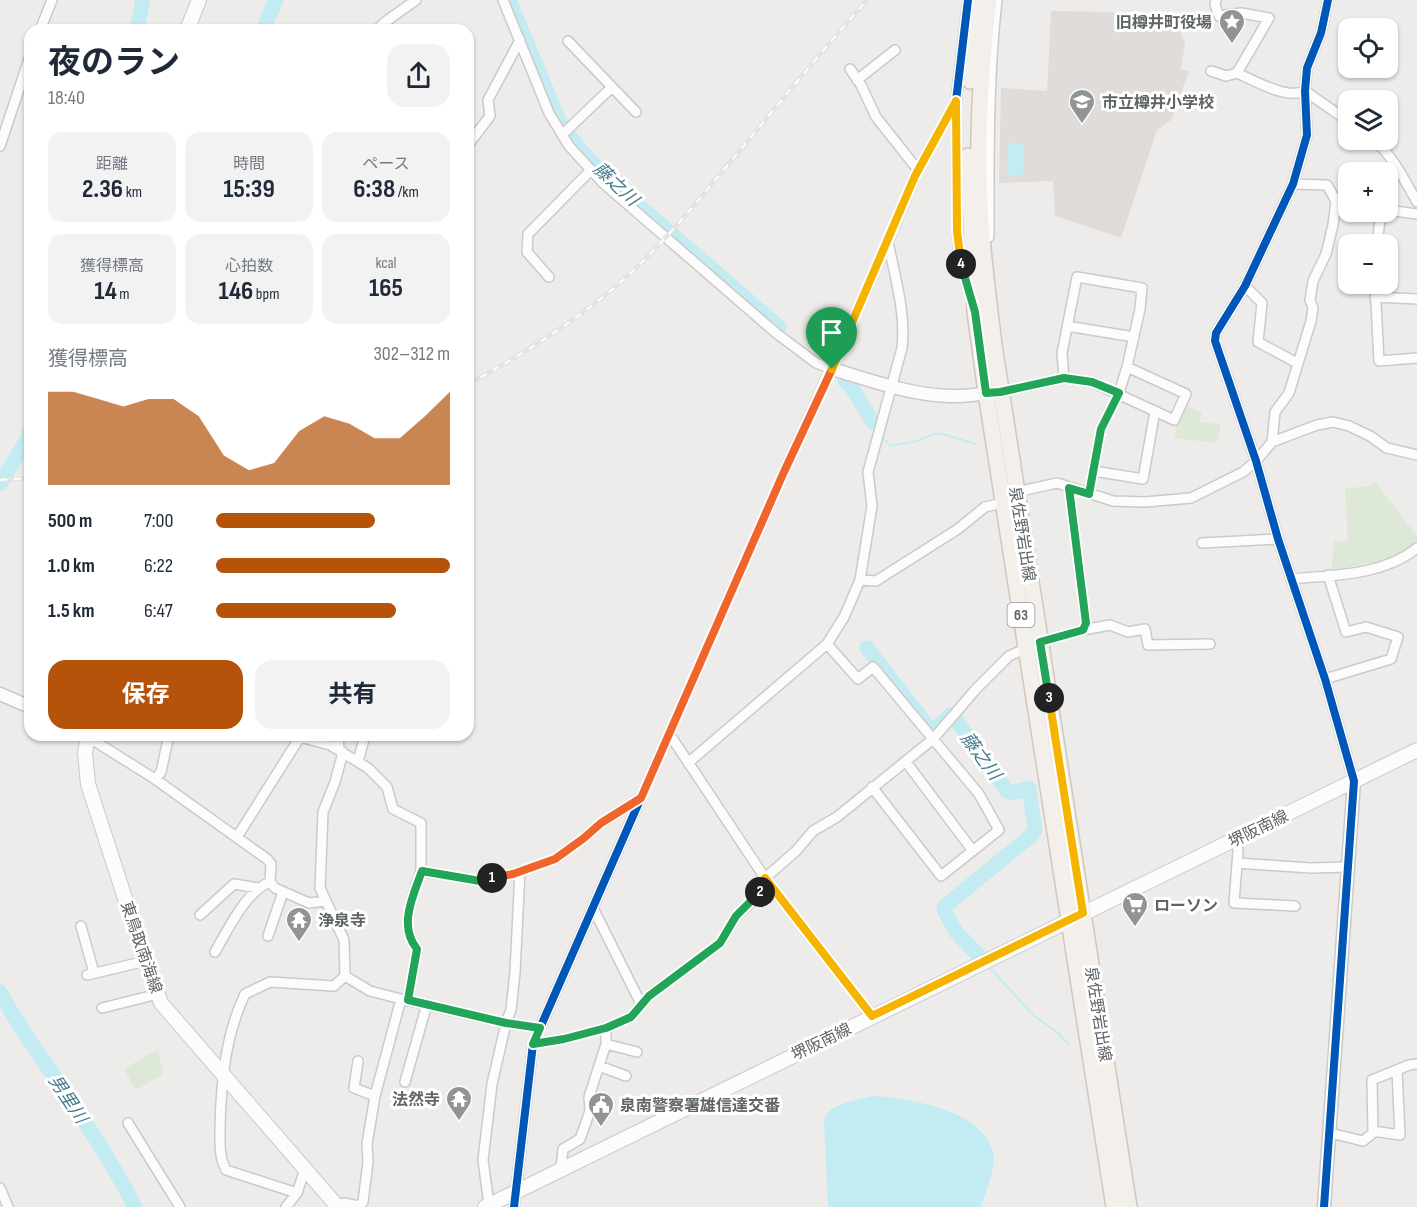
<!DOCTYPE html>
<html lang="ja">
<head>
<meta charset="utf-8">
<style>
  body { margin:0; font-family:"Sofia Sans Condensed","Noto Sans JP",sans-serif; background:#f2f2f3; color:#1f2937; height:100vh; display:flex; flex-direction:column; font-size:22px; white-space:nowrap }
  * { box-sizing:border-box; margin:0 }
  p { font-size:20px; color:#747a83 }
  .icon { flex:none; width:33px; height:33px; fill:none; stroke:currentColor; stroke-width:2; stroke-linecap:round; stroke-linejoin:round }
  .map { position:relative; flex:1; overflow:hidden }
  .drawer { position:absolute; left:24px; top:24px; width:450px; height:717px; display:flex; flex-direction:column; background:#fff; border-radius:18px; box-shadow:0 2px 4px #0004 }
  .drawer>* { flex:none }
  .buttons { position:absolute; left:1338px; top:18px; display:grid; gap:12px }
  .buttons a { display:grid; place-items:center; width:60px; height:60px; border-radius:12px; background:#fff; box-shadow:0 2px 4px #0004; font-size:30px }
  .pin { position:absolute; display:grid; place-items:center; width:51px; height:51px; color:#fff; margin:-62px -26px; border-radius:50% 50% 50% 0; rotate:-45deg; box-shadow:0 0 6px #0007 }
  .pin .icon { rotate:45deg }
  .km { position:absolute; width:30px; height:30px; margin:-15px; border-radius:50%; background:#222; color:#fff; font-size:16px; line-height:30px; text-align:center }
  .round { display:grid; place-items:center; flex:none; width:63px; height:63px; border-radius:18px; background:#f2f2f3 }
  .headline { display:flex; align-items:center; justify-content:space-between; height:102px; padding:0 24px }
  h1 { font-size:33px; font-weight:700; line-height:45px }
  .metrics { display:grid; grid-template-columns:repeat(3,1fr); gap:9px; height:102px; padding:6px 24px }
  .metrics div { display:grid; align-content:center; border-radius:15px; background:#f2f2f3; text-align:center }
  .metrics b { font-size:26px; font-weight:700 }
  .metrics small { font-size:16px; font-weight:400 }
  .metrics p { font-size:16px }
  .chart { height:168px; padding:12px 24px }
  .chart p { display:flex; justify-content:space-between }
  .chart svg { width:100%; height:108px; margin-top:6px; fill:#b45309; opacity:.7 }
  .action { display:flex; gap:12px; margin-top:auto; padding:12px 24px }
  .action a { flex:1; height:69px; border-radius:18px; background:#b45309; color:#fff; font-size:24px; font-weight:700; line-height:69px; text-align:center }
  .action a+a { background:#f2f2f3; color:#1f2937 }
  ul { padding:0 24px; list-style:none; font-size:20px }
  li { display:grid; grid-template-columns:96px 72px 1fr; align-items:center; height:45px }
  li i { height:15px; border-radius:8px; background:#b45309 }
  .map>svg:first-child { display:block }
  .education { fill:#dfdcda }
  .green { fill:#dde8d7 }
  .water { fill:#c3ebf2 }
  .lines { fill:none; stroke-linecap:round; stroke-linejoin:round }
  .stream { stroke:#c3ebf2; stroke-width:2 }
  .river { stroke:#c3ebf2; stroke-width:15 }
  .minor-casing { stroke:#cbcaca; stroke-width:12 }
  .tertiary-casing { stroke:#cbcaca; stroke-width:15 }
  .secondary-casing { stroke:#cacaca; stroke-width:16 }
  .primary-casing { stroke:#d3c6bb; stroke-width:18 }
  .minor { stroke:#fcfcfc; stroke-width:9 }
  .tertiary { stroke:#fcfcfc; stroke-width:12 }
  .secondary { stroke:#fcfcfc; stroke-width:14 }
  .primary { stroke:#f3efea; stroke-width:15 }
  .rail-casing { stroke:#e3e3e2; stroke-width:4.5 }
  .rail { stroke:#fff; stroke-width:2; stroke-dasharray:7; stroke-linecap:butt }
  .cycleway-casing { stroke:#fff; stroke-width:11 }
  .cycleway { stroke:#0057b8; stroke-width:8 }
  .split-1-casing { stroke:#fff; stroke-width:12 }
  .split-2-casing { stroke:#fff; stroke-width:12 }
  .split-3-casing { stroke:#fff; stroke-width:12 }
  .split-4-casing { stroke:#fff; stroke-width:12 }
  .split-5-casing { stroke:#fff; stroke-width:12 }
  .split-1 { stroke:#f0652b; stroke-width:8 }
  .split-2 { stroke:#22a559; stroke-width:8 }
  .split-3 { stroke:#f5b400; stroke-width:8 }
  .split-4 { stroke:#22a559; stroke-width:8 }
  .split-5 { stroke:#f5b400; stroke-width:8 }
  .labels { text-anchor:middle; stroke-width:6; stroke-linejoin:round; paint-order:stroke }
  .shield { fill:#fff; stroke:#8f9295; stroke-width:1.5 }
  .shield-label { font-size:15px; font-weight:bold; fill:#5f6467 }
  .poi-label { font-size:16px; font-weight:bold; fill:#5f6467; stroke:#fff; text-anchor:start }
  .street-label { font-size:16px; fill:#5f6467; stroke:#fff }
  .water-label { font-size:18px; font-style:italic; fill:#447c8e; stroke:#fff }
</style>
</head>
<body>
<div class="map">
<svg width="1417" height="1207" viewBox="0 0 1417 1207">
  <rect width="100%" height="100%" fill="#eeecea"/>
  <path class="education" d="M1051 11 1116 12 1169 20H1187V27L1179 28 1185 44 1181 69 1189 71 1171 120 1157 130 1121 238 1055 216 1053 181 999 183 1001 88 1047 91Z"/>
  <path class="green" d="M1185 405 1202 413 1199 422 1220 424 1219 438 1215 443 1175 438 1176 423Z
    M1376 483 1417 536V544L1392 559 1331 571 1334 541H1348L1345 488 1364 487Z
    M158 1049 163 1074 136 1090 124 1069Z"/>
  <path class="water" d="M1008 143 1024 144 1023 175H1007Z
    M872 1096C908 1098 983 1110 993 1152 996 1169 986 1191 981 1207H828L824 1120C830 1102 856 1101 872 1096Z"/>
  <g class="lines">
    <path class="stream" d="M881 436 891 446 917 441 933 434H943L975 444
      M991 969 1034 1016 1058 1033 1069 1045"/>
    <path class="river" d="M509 0 560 123C587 163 624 193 660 224 700 258 739 293 779 327
      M137 30 143 0
      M263 30 276 0
      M845 381 852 388 873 422
      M0 484 28 438 30 430
      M867 648 930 729 934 730 950 715 956 720 1007 791 1012 793 1029 788 1035 830 1032 835 945 906 944 910 956 932 978 955
      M0 992C17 1025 39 1054 60 1085 87 1124 113 1164 135 1207"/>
    <defs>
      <path id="minor" d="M503 0 549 113 569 146 603 183 776 333 816 363 832 369
        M1328 0 1321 33 1307 68 1305 91 1307 135 1293 184 1245 286 1216 333 1215 341 1256 461 1278 539 1325 679 1354 781
        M40 30 52 0
        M377 30 385 22 416 0
        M568 41 636 112
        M850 69 861 85 876 117 918 170
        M1211 71 1226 76 1237 73 1269 18 1241 13 1219 16 1215 5 1216 0
        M1237 73C1253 80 1287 100 1305 91L1348 121
        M857 80 895 50
        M956 104 957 231 960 262 969 292
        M562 135 612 87
        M1374 140C1393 156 1405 181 1417 202
        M468 145 490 116 488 100 520 40
        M0 146 30 56
        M1336 201 1344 195H1348
        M1388 210 1417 214
        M989 237C989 158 988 79 997 0
        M1377 244 1381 212
        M549 277 527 252 528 234 591 170
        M1375 284 1379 361 1417 358
        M1245 286 1262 303 1258 342 1297 363
        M1375 297 1417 299
        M1067 326 1134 337
        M1064 378 1062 353 1077 277 1142 288 1140 309 1127 367 1119 393 1101 429 1089 494
        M1000 392 1064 378 1092 382 1174 420 1186 394 1127 367
        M1272 442 1275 412 1289 393 1311 321 1313 308 1310 300 1313 281 1326 254 1333 225 1336 201 1327 185 1293 184
        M1094 471 1143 479 1155 411
        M1069 488 1086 623 1083 630
        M1016 492 1057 483 1113 501 1145 502 1191 498 1243 472 1256 461 1272 442 1317 425 1333 422 1349 426 1370 436 1387 448 1417 455
        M1202 543 1278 539
        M1291 579C1333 575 1383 576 1417 548
        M860 580 876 581 958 529 985 507 1003 503
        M827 644 858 679 873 667 979 794 999 830 941 876 872 787
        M1325 679 1391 659 1398 637 1366 627 1346 632 1328 575
        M292 735 330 745 368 768 387 787 393 809 421 823V871L480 881 513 874 555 859 584 838 601 823 641 798
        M338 735 339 749
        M670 735 765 878 872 1016
        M88 737 155 779 267 859 271 864 270 882 275 888 309 903 326 901
        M358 762 365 735
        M906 762 973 851
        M688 763 827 644 844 617 860 580 872 506 868 472 902 348C906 313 895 277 888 242
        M155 779 161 772 169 735
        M237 837 300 737
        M1237 839 1238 851 1234 903 1295 906
        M1237 863 1311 868 1348 867
        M593 908 641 1004
        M200 915 234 884 258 888
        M81 926 94 973
        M268 936 283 892
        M215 952C227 931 246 891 270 882
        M87 975 146 961
        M345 976 370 991 401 999 506 1023 540 1028
        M408 1000 417 949C398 925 413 897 421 871
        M102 1008 158 994
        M533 1044 564 1039 606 1028 631 1017 649 996 720 943 736 916 757 897 762 889 765 878 796 851 813 831 837 817 933 739 977 688 1009 656 1040 642 1083 630 1110 625 1128 632 1145 629 1148 645 1210 644
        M606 1044 637 1052
        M599 1066 626 1076
        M405 1082 427 1004
        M375 1096 401 999
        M128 1123 180 1207
        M1373 1131 1400 1135 1397 1070
        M1330 1133 1363 1141 1373 1133 1372 1080 1409 1065 1417 1064
        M561 1169 563 1149 580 1139 590 1111 589 1097 606 1044V1028
        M0 1188 8 1207
        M297 1193 226 1170C219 1157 220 1144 220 1129 221 1083 225 1036 245 994L270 982 334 986 345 976 344 940 320 888 323 812 335 782 343 752
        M489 1205 483 1160 492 1084 506 1023 511 1010 515 972 520 871
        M337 1206 344 1203 359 1206 363 1202 368 1162 367 1144 375 1096 354 1088 358 1061
        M286 1207 297 1193 305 1169
        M514 1207 533 1044 783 474 888 242 915 176 956 101 968 0"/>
      <path id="tertiary" d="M832 369C870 380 910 395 949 396 966 397 984 393 1000 392
        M0 694 30 707
        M1324 1207 1354 781"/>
      <path id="secondary" d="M187 30 199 0
        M88 735 85 753 88 784 133 923 161 1003 338 1207
        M485 1207 1417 750"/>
      <path id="primary" d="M989 0C982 57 978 113 979 170 979 228 987 287 994 345L1129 1207
        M970 81 978 0
        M968 156 975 312 986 393 1114 1207"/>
    </defs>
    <use href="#minor" class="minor-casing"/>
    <use href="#tertiary" class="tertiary-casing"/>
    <use href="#secondary" class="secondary-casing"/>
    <use href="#primary" class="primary-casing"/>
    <use href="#minor" class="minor"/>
    <use href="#tertiary" class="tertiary"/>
    <use href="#secondary" class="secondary"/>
    <use href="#primary" class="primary"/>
    <defs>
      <path id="rail" d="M468 384C520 356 570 325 615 287 657 251 691 209 726 167 773 111 819 54 867 0
        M0 480 30 478"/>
    </defs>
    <use href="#rail" class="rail-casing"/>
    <use href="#rail" class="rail"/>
    <defs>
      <path id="cycleway" d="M514 1207 533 1044 783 474 888 242 915 176 956 101 968 0
        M1324 1207 1354 781 1325 679 1278 539 1256 461 1215 341 1216 333 1245 286 1293 184 1307 135 1305 91 1307 68 1321 33 1328 0"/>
    </defs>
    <use href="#cycleway" class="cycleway-casing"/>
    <use href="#cycleway" class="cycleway"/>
  </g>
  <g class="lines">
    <defs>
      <path id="split-1" d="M492 878 513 874 555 859 584 838 601 823 641 798 783 474 832 369"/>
      <path id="split-2" d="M492 878 480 881 422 871C413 896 398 926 417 949L408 1000 506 1023 540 1028 533 1044 564 1039 606 1028 631 1017 649 996 720 943 736 916 760 892"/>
      <path id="split-3" d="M760 892 765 878 872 1016 1083 913 1049 698"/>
      <path id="split-4" d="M961 264 975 312 986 393 1000 392 1064 378 1092 382 1119 393 1101 429 1089 494 1069 488 1086 623 1083 630 1040 642 1049 698"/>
      <path id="split-5" d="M832 369 915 176 956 101 957 231 961 264"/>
    </defs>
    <use href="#split-1" class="split-1-casing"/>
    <use href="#split-2" class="split-2-casing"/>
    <use href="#split-3" class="split-3-casing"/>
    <use href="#split-4" class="split-4-casing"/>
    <use href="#split-5" class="split-5-casing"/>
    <use href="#split-1" class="split-1"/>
    <use href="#split-2" class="split-2"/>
    <use href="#split-3" class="split-3"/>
    <use href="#split-4" class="split-4"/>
    <use href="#split-5" class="split-5"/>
  </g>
  <defs>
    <symbol id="sight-pin" viewBox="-11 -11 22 30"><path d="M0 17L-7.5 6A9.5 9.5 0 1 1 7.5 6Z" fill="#919495" stroke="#fff"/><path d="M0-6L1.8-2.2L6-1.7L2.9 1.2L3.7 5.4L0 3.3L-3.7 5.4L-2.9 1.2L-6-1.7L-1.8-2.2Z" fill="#fff"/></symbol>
    <symbol id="school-pin" viewBox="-11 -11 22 30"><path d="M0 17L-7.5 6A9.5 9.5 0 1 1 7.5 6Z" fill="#919495" stroke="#fff"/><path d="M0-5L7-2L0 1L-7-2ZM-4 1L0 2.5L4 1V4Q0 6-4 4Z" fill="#fff"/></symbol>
    <symbol id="supermarket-pin" viewBox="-11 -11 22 30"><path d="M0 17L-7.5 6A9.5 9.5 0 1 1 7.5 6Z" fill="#919495" stroke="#fff"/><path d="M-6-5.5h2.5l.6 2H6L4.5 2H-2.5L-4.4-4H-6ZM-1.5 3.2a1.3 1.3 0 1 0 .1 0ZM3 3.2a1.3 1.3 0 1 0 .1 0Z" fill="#fff"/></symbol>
    <symbol id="temple-pin" viewBox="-11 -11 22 30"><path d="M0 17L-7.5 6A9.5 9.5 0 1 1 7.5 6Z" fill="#919495" stroke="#fff"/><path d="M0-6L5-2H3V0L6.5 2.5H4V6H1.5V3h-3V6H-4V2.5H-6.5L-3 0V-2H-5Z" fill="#fff"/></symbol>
    <symbol id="civic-pin" viewBox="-11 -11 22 30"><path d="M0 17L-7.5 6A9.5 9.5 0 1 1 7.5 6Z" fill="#919495" stroke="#fff"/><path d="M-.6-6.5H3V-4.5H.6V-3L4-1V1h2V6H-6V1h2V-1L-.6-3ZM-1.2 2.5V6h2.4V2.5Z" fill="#fff"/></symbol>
  </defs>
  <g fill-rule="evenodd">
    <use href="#sight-pin" x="1217" y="7" width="30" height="40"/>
    <use href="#school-pin" x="1067" y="87" width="30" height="40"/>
    <use href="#supermarket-pin" x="1120" y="890" width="30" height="40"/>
    <use href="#temple-pin" x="284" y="905" width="30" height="40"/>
    <use href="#temple-pin" x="444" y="1084" width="30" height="40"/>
    <use href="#civic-pin" x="586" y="1090" width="30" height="40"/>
  </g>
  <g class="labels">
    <rect class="shield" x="1007.5" y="603" width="27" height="24" rx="4.5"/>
    <g class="shield-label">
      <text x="1021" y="620">63</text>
    </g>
    <g class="poi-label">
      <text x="1212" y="28" text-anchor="end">旧樽井町役場</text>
      <text x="1102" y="108">市立樽井小学校</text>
      <text x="1154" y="911">ローソン</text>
      <text x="318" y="926">浄泉寺</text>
      <text x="440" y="1105" text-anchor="end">法然寺</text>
      <text x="620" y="1111">泉南警察署雄信達交番</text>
    </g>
    <g class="street-label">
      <text transform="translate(1023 534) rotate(81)" y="6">泉佐野岩出線</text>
      <text transform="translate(1258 828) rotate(-26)" y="6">堺阪南線</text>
      <text transform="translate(142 947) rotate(71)" y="6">東鳥取南海線</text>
      <text transform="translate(1099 1014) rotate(81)" y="6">泉佐野岩出線</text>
      <text transform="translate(821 1041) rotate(-26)" y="6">堺阪南線</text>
    </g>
    <g class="water-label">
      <text transform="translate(616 184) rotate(43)" y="6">藤之川</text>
      <text transform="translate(981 756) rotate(53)" y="6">藤之川</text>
      <text transform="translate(68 1099) rotate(56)" y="6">男里川</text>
    </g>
  </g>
</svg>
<div class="buttons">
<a><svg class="icon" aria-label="locate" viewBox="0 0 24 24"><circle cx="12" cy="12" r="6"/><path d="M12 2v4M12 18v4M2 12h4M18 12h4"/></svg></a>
<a><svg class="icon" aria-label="layers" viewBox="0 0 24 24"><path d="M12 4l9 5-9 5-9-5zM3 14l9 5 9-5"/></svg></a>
<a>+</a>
<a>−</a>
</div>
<div class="pin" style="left:832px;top:369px;background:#1e9e55"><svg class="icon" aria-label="arrive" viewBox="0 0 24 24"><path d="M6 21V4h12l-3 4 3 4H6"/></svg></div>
<b class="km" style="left:492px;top:878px">1</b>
<b class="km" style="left:760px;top:892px">2</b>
<b class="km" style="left:1049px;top:698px">3</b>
<b class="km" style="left:961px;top:264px">4</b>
<section class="drawer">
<div class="headline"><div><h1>夜のラン</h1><p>18:40</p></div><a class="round"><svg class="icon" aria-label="share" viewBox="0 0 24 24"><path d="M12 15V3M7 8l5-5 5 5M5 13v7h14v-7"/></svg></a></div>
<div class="metrics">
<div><p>距離</p><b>2.36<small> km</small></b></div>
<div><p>時間</p><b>15:39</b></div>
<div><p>ペース</p><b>6:38<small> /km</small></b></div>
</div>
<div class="metrics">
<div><p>獲得標高</p><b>14<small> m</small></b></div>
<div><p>心拍数</p><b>146<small> bpm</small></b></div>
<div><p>kcal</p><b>165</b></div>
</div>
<div class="chart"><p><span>獲得標高</span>302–312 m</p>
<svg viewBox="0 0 160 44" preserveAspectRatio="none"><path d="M0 44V6L10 6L20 9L30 12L40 9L50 9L60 16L70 32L80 38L90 35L100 22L110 16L120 19L130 25L140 25L150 16L160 6V44z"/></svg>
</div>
<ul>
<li><b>500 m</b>7:00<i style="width:68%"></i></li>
<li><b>1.0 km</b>6:22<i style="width:100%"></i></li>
<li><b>1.5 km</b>6:47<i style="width:77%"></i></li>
</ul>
<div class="action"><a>保存</a><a>共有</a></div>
</section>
</div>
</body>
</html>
